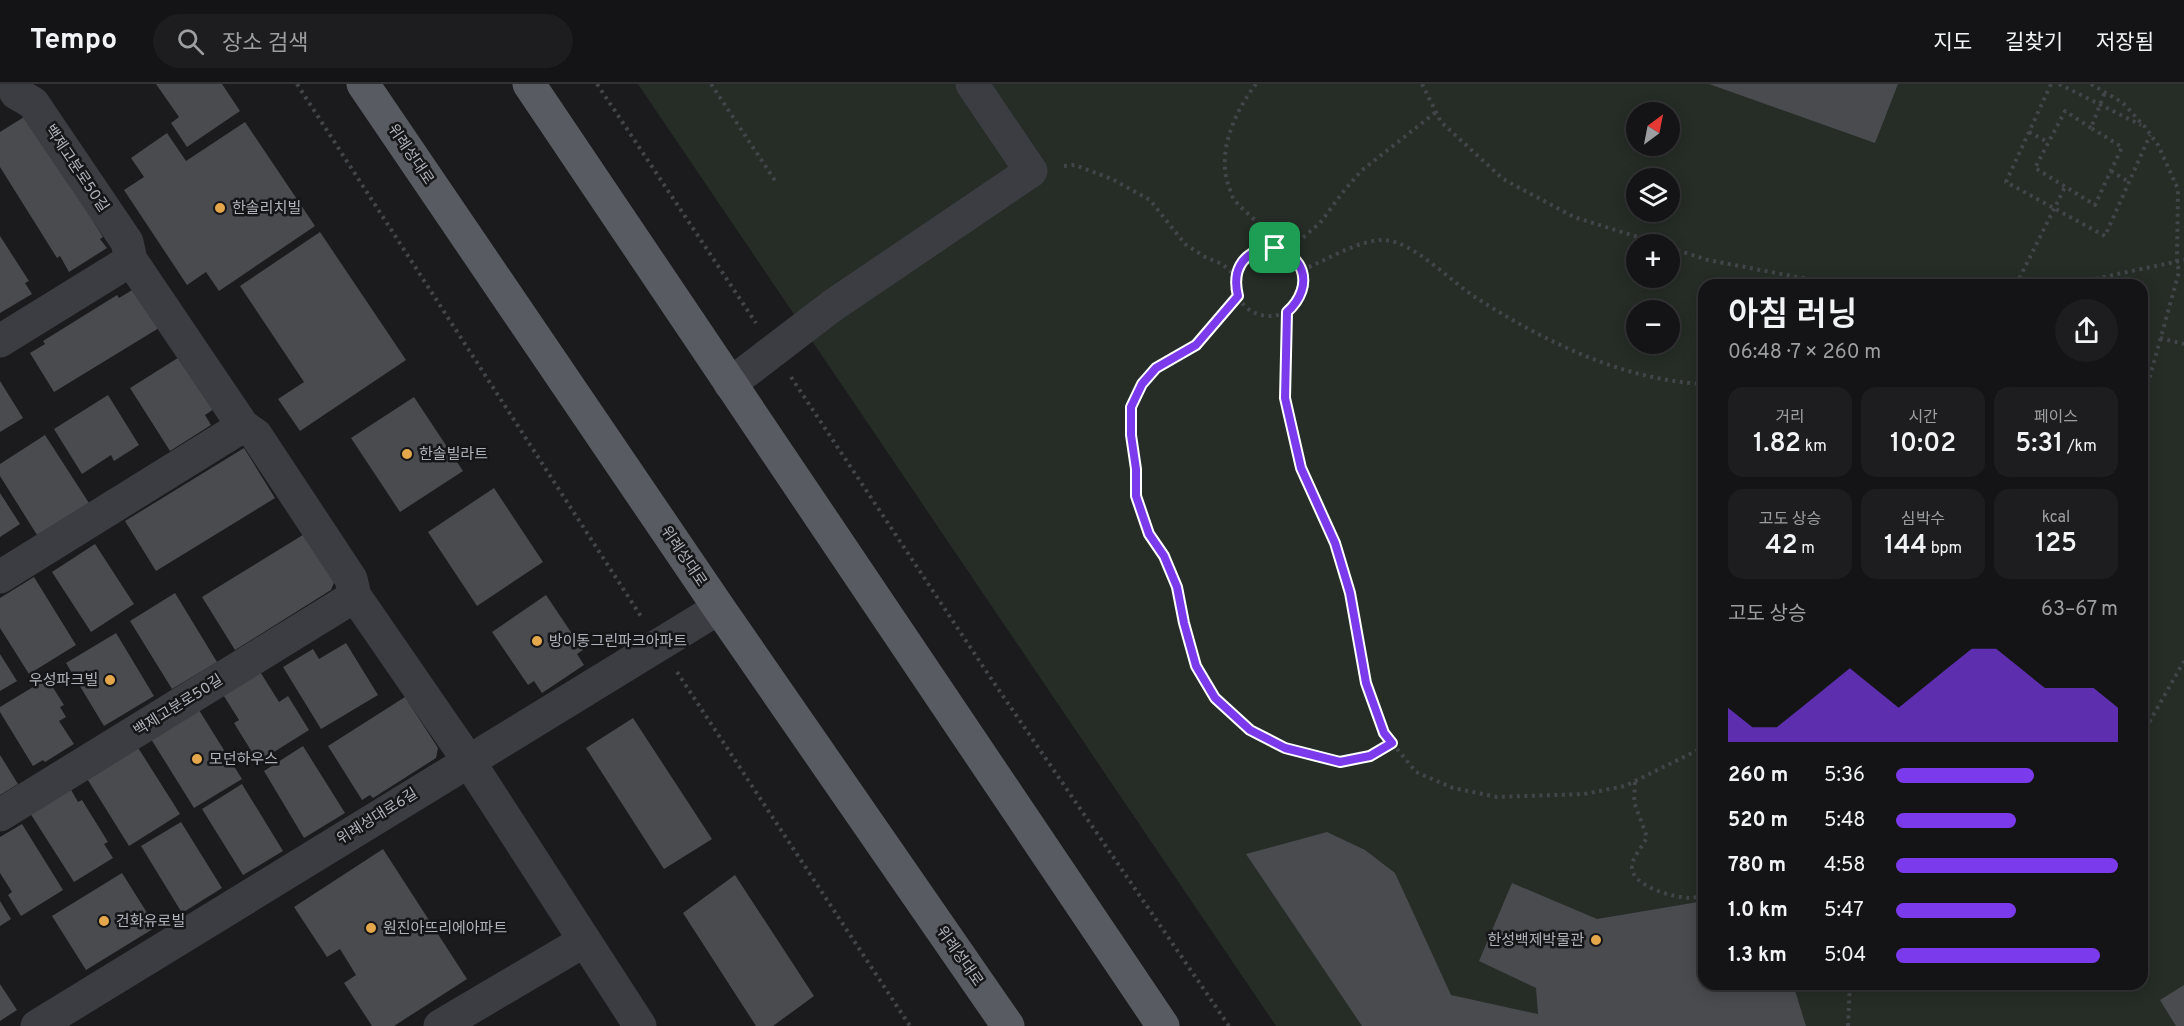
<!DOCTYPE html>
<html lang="ko">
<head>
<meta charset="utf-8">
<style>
  body { margin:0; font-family:Overpass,"Noto Sans KR",sans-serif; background:#1d1d1f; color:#f1f3f6; height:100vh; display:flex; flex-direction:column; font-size:22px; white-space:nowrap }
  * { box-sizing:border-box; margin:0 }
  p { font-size:20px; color:#9d9ea1 }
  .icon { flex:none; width:33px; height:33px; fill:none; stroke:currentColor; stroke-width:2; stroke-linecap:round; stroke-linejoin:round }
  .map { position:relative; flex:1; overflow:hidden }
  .drawer { position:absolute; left:1698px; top:195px; width:450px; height:711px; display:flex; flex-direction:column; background:#141416; border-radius:18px; box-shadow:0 3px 15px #0003,0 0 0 2px #333335 }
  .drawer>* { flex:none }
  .needle { width:39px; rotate:32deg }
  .buttons { position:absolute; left:1626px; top:18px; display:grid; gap:12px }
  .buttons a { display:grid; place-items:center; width:54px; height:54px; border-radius:50%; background:#141416; box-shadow:0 3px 15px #0003,0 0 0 2px #333335; font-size:30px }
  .pin { position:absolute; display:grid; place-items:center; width:51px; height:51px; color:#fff; margin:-26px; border-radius:12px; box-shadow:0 3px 9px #0006 }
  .round { display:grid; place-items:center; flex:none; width:63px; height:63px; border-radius:32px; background:#1d1d1f }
  .headline { display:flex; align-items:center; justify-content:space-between; height:102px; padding:0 30px }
  h1 { font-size:33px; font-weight:600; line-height:45px }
  .metrics { display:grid; grid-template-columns:repeat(3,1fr); gap:9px; height:102px; padding:6px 30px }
  .metrics div { display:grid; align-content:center; border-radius:15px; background:#1d1d1f; text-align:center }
  .metrics b { font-size:26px; font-weight:600 }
  .metrics small { font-size:16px; font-weight:400 }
  .metrics p { font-size:16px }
  .chart { height:168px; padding:12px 30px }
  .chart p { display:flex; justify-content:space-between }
  .chart svg { width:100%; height:108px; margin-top:6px; fill:#7c3aed; opacity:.7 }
  ul { padding:0 30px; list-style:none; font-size:20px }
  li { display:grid; grid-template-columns:96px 72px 1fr; align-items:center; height:45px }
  li i { height:15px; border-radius:8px; background:#7c3aed }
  header { display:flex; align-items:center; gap:36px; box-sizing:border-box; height:84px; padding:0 30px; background:#141416; border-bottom:2px solid #333335 }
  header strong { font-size:28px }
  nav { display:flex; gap:33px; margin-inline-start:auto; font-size:21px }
  .search { width:420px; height:54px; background:#1d1d1f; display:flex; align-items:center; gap:15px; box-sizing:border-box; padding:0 21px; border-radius:33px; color:#9d9ea1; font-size:22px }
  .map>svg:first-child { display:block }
  .green { fill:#252d26; fill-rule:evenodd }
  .building { fill:#4a4b4f }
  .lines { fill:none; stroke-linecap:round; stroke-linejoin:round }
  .path { stroke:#424549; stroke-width:4; stroke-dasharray:3 4.5; stroke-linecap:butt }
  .minor { stroke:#3c3d42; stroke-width:33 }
  .major { stroke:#585b61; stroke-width:33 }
  .route-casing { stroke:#fff; stroke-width:12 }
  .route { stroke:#7c3aed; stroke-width:8 }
  .poi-dot { fill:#e5a74b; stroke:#161618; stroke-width:2 }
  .labels { text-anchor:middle; stroke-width:5; stroke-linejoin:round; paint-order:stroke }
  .street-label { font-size:15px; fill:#afb3bb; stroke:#161618 }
  .poi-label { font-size:15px; fill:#afb3bb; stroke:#161618; text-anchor:start }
</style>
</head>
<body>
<header>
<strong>Tempo</strong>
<div class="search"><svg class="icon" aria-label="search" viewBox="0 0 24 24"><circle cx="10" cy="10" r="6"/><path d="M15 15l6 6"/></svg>장소 검색</div>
<nav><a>지도</a><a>길찾기</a><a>저장됨</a></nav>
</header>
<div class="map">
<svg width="2184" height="942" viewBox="0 0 2184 942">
  <rect width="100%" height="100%" fill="#1b1b1d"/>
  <path class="green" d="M638 0H2184V942H1276ZM1636 28H1670V62H1636ZM1636 94H1670V128H1636ZM1636 160H1670V194H1636ZM1704 201H2142V900H1704ZM1636 226H1670V260H1636Z"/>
  <path class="building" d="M156 0H222L240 27 187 63 171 39 179 33Z
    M1709 0H1898L1875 59Z
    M24 33 33 40 103 153 100 155 107 164 69 188 60 172 57 174 0 83V48Z
    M245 38 315 142 219 207 206 188 187 201 124 106 144 93 131 74 167 49 186 77Z
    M320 148 406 276 300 347 278 315 304 298 240 202Z
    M0 152 29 197 25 199 32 210 0 229Z
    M134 205 159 244 54 308 30 269 45 260 43 257 117 211 119 214Z
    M181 272 214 325 205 331 211 341 170 367 130 304Z
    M0 297 23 334 0 348Z
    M108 311 139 361 114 377 111 371 82 390 54 345Z
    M414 313 463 387 400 428 351 354Z
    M45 351 89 419 37 451 0 392V380Z
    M244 364 275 414 156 487 125 437Z
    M494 404 543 478 477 522 428 448Z
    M0 409 20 440 0 453Z
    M306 449 335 496 331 506 235 566 202 513Z
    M95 460 134 520 91 548 52 488Z
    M34 493 76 561 29 590 0 544V514Z
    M175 509 217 578 172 605 130 537Z
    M546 511 583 566 577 570 584 581 542 609 534 597 528 601 492 548Z
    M116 549 154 612 104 642 66 579Z
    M346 559 378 611 321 645 283 583 313 565 319 575Z
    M0 570 17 597 0 607Z
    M259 586 279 618 288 612 309 646 258 678 234 639 239 636 222 609Z
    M43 597 48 604 52 602 64 621 60 623 66 633 59 637 74 660 45 678 43 676 33 682 0 628V623Z
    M405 613 438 664 436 674 373 714 370 711 362 716 328 662Z
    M199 626 242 695 194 724 151 655Z
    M633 634 712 755 664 785 586 664Z
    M137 662 180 730 129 762 86 693Z
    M303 662 345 729 304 754 264 687Z
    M0 671 18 700 0 711Z
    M242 700 283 767 243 791 202 725Z
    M70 704 78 718 82 716 108 758 104 760 113 774 74 798 30 729Z
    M181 738 222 804 182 829 141 762Z
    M22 740 63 806 21 832 8 811 12 808 0 789V753Z
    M1327 748 1365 766 1395 789 1451 911 1538 930 1536 904 1479 877 1512 799 1597 835 1704 817V900H1793L1806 942H1362L1246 770Z
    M383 765 467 895 394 942H372L344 899 356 891 340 865 327 873 294 823Z
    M122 789 156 843 86 886 52 832Z
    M735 791 814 912 773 942H756L683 829Z
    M0 817 11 835 0 842Z
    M0 900 17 926 0 937Z
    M2184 901V942H2176L2160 916Z"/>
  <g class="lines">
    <path class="path" d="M297 0 642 534
      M597 0 756 239
      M711 0 776 98
      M1256 0C1235 27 1216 69 1229 103 1231 108 1232 115 1237 119 1250 133 1269 145 1275 164
      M1422 0 1441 38 1503 95 1574 133 1660 160
      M2051 0 2006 98 2105 152 2150 51
      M2059 0 2141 41
      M2091 0 2123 19 2145 43 2158 61 2178 105 2177 178 2179 188 2142 321
      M2091 44 2065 27 2035 84 2095 121 2122 63 2091 44 2105 8
      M2029 48 2048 58
      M1064 82 1075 81 1112 95 1150 116 1185 160 1205 173 1222 180 1235 191
      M2111 87 2129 98
      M1235 198a34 34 0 1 1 68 0a34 34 0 1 1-68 0Z
      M1670 164 1708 176 1839 201
      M1286 168 1320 139 1343 108 1361 87 1436 28
      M1302 186C1325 177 1358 156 1383 156 1412 156 1450 197 1475 213 1543 257 1622 296 1704 300
      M2016 201 2065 103
      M2066 201 2184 176
      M1238 212 1196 261 1156 284 1142 300 1131 323V351L1136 385V412L1149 450 1164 473 1177 503 1184 539 1196 582 1215 614 1250 646 1285 664 1340 678 1370 672 1392 659
      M1287 228 1285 314 1301 384 1335 459 1350 509 1366 599 1384 649 1416 688 1453 704 1497 713 1584 710 1625 702 1704 663
      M2160 254 2184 260
      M791 293 992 596 1229 942
      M677 588 910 942
      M2142 651 2184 577
      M1635 698 1634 718 1647 753C1643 762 1633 772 1632 782 1630 802 1675 814 1690 814 1695 814 1699 812 1704 812
      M1848 942 1850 900"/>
    <path class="minor" d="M11 0 16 9 33 19 127 158 131 176 243 342 256 351 351 495 355 512 468 676 640 942
      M0 257 131 176
      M730 300 832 222 1031 87 972 0
      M0 493 243 342
      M0 731 355 512
      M37 942 719 524
      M440 942 584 857"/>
    <path class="major" d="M363 0 719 524 1008 942
      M529 0 1163 942"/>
  </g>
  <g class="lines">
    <defs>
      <path id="route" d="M1264 164C1305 165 1316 202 1287 228L1285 314 1301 384 1335 459 1350 509 1366 599 1384 649 1392 659 1370 672 1340 678 1285 664 1250 646 1215 614 1196 582 1184 539 1177 503 1164 472 1149 450 1136 412V385L1131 351V323L1142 300 1156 284 1196 261 1238 212C1232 188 1241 171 1264 164Z"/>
    </defs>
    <use href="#route" class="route-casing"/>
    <use href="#route" class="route"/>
  </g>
  <g class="poi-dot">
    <circle cx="220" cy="124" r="6"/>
    <circle cx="407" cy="370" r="6"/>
    <circle cx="537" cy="557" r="6"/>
    <circle cx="110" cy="596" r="6"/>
    <circle cx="197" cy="675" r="6"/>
    <circle cx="104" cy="837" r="6"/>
    <circle cx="371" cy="844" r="6"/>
    <circle cx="1596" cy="856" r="6"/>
  </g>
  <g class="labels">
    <g class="street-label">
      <text transform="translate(411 70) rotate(56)" y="5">위례성대로</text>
      <text transform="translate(77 84) rotate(56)" y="5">백제고분로50길</text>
      <text transform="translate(684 472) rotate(56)" y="5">위례성대로</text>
      <text transform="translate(178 621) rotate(-32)" y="5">백제고분로50길</text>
      <text transform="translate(377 732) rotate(-32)" y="5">위례성대로6길</text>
      <text transform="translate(960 872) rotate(55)" y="5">위례성대로</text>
    </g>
    <g class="poi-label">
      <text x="232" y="129">한솔리치빌</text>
      <text x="419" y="375">한솔빌라트</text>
      <text x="549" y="562">방이동그린파크아파트</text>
      <text x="98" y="601" text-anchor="end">우성파크빌</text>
      <text x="209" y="680">모던하우스</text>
      <text x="116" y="842">건화유로빌</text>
      <text x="383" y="849">원진아뜨리에아파트</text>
      <text x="1584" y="861" text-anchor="end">한성백제박물관</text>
    </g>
  </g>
</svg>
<div class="buttons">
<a><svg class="needle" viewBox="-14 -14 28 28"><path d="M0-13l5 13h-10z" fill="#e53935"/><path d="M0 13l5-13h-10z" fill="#9d9ea1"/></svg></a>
<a><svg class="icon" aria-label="layers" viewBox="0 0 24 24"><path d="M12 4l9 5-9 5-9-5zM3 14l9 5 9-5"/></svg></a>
<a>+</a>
<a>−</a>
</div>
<div class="pin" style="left:1275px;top:164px;background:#1e9e55"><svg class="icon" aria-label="arrive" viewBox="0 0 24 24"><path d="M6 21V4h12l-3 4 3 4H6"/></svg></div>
<section class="drawer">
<div class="headline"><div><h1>아침 러닝</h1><p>06:48 · 7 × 260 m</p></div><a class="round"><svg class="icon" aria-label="share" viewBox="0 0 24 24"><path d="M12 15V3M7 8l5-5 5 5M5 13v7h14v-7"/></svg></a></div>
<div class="metrics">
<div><p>거리</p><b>1.82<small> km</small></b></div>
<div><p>시간</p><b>10:02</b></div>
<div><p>페이스</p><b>5:31<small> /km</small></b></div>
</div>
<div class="metrics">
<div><p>고도 상승</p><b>42<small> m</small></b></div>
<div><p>심박수</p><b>144<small> bpm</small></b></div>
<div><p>kcal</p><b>125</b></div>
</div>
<div class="chart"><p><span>고도 상승</span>63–67 m</p>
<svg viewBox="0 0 160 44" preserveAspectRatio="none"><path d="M0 44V30L10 38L20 38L30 30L40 22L50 14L60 22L70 30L80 22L90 14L100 6L110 6L120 14L130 22L140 22L150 22L160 30V44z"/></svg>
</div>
<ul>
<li><b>260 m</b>5:36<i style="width:62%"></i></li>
<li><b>520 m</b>5:48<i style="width:54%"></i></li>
<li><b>780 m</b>4:58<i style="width:100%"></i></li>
<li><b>1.0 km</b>5:47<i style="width:54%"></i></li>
<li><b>1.3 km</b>5:04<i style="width:92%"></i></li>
</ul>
</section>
</div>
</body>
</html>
